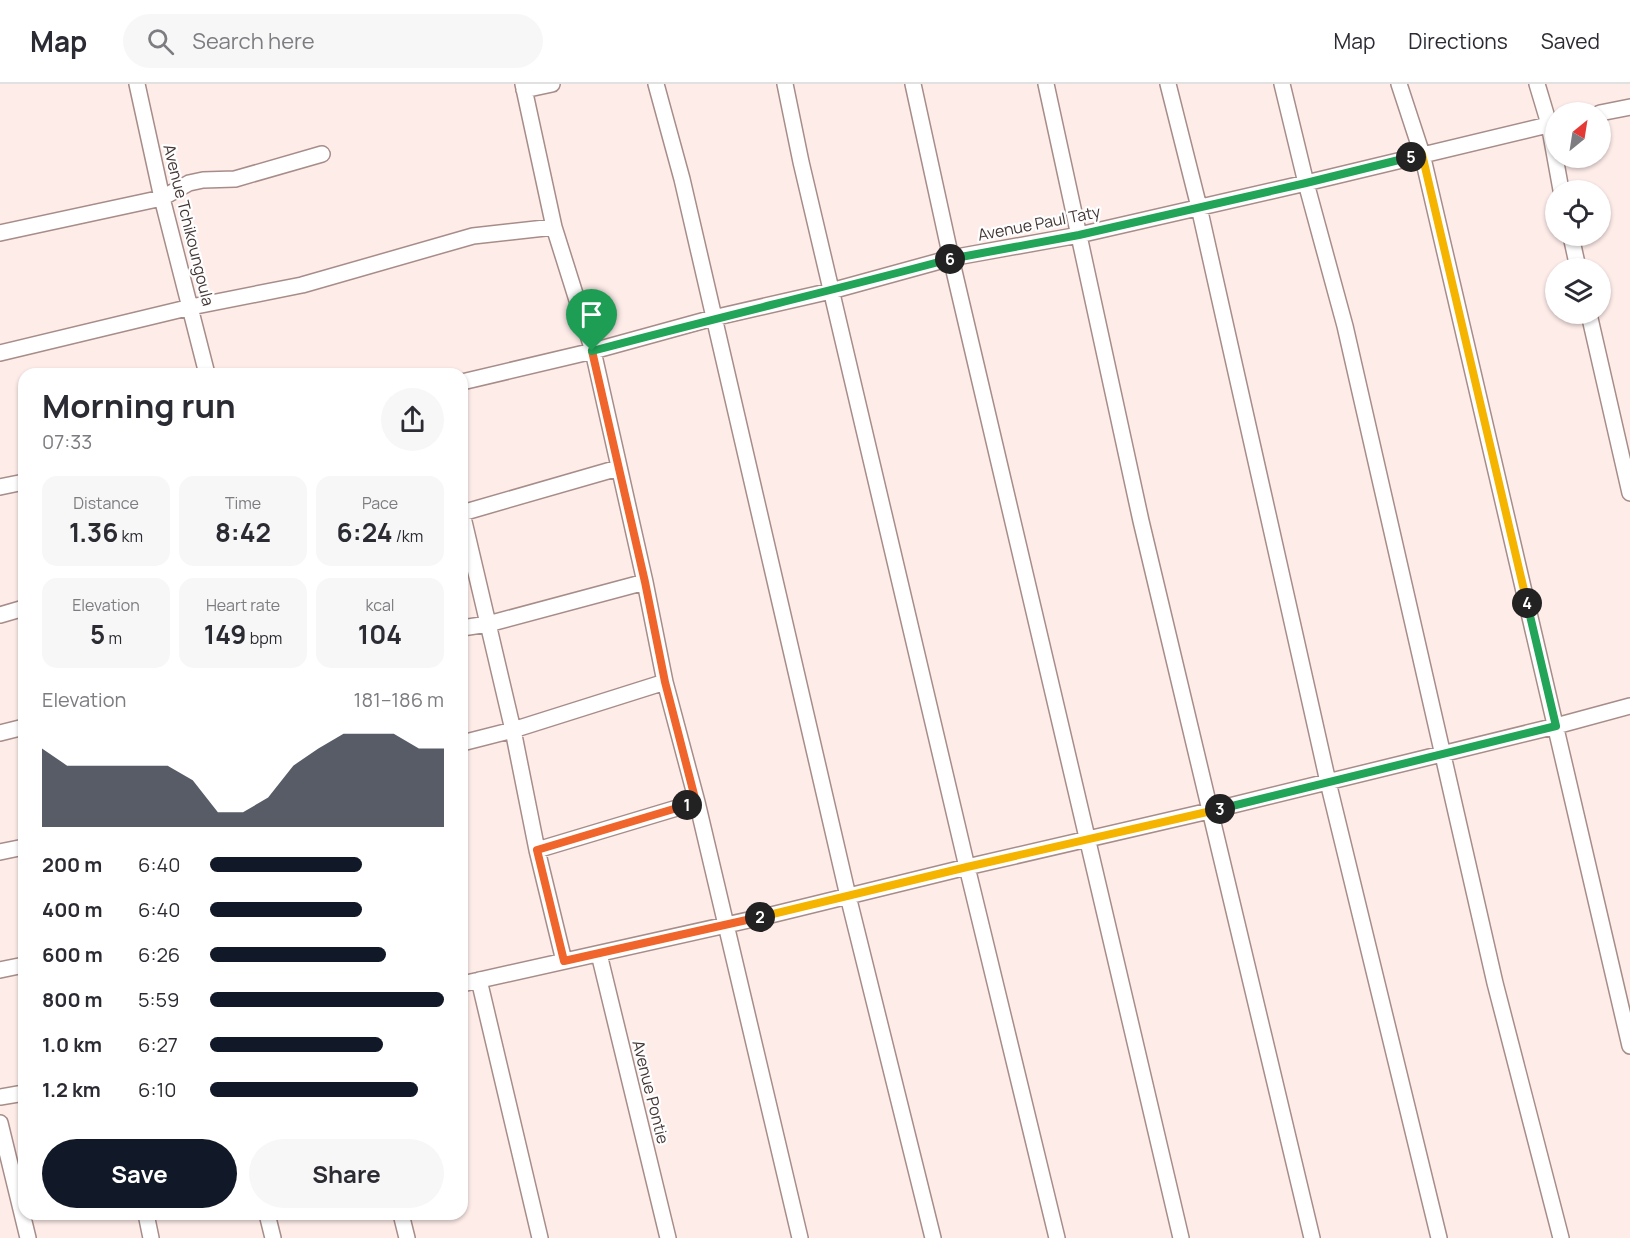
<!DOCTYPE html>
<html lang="en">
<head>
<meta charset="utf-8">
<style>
  body { margin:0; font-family:Manrope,sans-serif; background:#f7f7f7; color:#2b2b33; height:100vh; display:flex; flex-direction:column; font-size:22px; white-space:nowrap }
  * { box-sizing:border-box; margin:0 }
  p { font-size:20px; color:#7c7c81 }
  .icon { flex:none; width:33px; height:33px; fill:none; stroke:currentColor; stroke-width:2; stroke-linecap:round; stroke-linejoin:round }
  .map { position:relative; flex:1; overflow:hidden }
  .details { position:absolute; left:18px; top:284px; width:450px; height:852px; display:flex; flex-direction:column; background:#fff; border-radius:18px; box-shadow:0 2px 4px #0004 }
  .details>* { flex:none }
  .needle { width:39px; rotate:30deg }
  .controls { position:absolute; left:1545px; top:18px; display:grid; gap:12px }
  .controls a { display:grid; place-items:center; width:66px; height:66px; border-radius:50%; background:#fff; box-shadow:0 2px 4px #0004; font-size:30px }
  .pin { position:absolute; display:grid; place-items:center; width:51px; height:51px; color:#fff; margin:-62px -26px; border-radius:50% 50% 50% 0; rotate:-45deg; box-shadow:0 0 6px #0007 }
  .pin .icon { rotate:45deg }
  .km { position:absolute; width:30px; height:30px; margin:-15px; border-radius:50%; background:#222; color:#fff; font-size:16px; line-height:30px; text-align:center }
  .round { display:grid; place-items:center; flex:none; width:63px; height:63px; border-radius:32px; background:#f7f7f7 }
  .overview { display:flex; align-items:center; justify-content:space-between; height:102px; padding:0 24px }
  h1 { font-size:33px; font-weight:700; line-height:45px }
  .metrics { display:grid; grid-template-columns:repeat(3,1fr); gap:9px; height:102px; padding:6px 24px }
  .metrics div { display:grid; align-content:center; border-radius:15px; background:#f7f7f7; text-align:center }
  .metrics b { font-size:26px; font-weight:700 }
  .metrics small { font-size:16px; font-weight:400 }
  .metrics p { font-size:16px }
  .chart { height:168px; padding:12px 24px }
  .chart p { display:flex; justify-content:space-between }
  .chart svg { width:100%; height:108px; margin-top:6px; fill:#111827; opacity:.7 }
  .primary-button { display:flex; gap:12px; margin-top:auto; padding:12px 24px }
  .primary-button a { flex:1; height:69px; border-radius:36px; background:#111827; color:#fff; font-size:24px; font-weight:700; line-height:69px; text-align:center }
  .primary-button a+a { background:#f7f7f7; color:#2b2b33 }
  ul { padding:0 24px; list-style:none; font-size:20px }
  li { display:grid; grid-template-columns:96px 72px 1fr; align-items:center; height:45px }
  li i { height:15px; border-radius:8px; background:#111827 }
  header { display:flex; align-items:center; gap:36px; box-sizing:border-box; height:84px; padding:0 30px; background:#fff; border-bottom:2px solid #e1e1e2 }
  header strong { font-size:28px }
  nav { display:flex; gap:33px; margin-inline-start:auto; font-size:21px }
  .search { width:420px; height:54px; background:#f7f7f7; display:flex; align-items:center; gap:15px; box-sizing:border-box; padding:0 21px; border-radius:33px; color:#7c7c81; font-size:22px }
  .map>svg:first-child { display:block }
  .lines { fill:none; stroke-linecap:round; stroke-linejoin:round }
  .minor-casing { stroke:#a78d89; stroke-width:18 }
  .minor { stroke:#fff; stroke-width:15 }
  .split-1-casing { stroke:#fff; stroke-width:12 }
  .split-2-casing { stroke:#fff; stroke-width:12 }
  .split-3-casing { stroke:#fff; stroke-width:12 }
  .split-4-casing { stroke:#fff; stroke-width:12 }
  .split-5-casing { stroke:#fff; stroke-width:12 }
  .split-6-casing { stroke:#fff; stroke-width:12 }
  .split-7-casing { stroke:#fff; stroke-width:12 }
  .split-1 { stroke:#f0652b; stroke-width:8 }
  .split-2 { stroke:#f0652b; stroke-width:8 }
  .split-3 { stroke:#f5b400; stroke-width:8 }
  .split-4 { stroke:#22a559; stroke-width:8 }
  .split-5 { stroke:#f5b400; stroke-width:8 }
  .split-6 { stroke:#22a559; stroke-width:8 }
  .split-7 { stroke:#22a559; stroke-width:8 }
  .labels { text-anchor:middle; stroke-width:4.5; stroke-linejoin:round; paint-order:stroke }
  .street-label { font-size:16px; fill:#433736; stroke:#fefefe }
</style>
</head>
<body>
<header>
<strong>Map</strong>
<div class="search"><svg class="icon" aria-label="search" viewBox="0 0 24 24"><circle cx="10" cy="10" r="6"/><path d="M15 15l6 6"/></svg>Search here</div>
<nav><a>Map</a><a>Directions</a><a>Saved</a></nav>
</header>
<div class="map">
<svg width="1630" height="1154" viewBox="0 0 1630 1154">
  <rect width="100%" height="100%" fill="#feece9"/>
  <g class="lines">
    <defs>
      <path id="minor" d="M137 0 162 114 207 290
        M523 0 554 143 593 267 645 498 665 598 697 718 800 1154
        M656 0 682 95 848 812 933 1154
        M785 0 801 78 967 783 1057 1154
        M913 0 951 174 1181 1154
        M1046 0 1141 437 1312 1154
        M1168 0 1199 123 1328 698 1439 1154
        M1282 0 1306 99 1345 242 1495 899 1561 1154
        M1399 0 1422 70 1630 962
        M1537 0 1549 40 1561 106
        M524 6 552 0
        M1600 29 1630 23
        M0 149 162 114 189 99 203 96 235 95 322 70
        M1571 152 1578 184
        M1589 230 1630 409
        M0 269 191 223 302 201 473 152 554 143
        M462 298 593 267 713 234 831 207 951 174 1079 151 1306 99 1556 39
        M0 403 24 398
        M462 429 513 646 537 766 564 877
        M462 429 618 384
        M0 531 24 524
        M462 544 488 540 645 498
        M0 649 24 643
        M462 659 513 646 665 598
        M537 766 697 718
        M0 768 24 763
        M599 870 668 1154
        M0 886 24 881
        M479 896 540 1154
        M462 900 771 831 967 783 1209 727 1556 642 1630 622
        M0 1013 24 1009
        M0 1039 28 1154
        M146 1130 151 1154
        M267 1130 273 1154
        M401 1130 407 1154"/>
    </defs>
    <use href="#minor" class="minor-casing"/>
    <use href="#minor" class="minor"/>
  </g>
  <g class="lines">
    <defs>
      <path id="split-1" d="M592 267 645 498 665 598 696 718 687 721"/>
      <path id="split-2" d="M687 721 537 766 564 877 760 833"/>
      <path id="split-3" d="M760 833 967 783 1220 725"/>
      <path id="split-4" d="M1220 725 1556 642 1527 519"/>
      <path id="split-5" d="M1411 73 1422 70 1527 519"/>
      <path id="split-6" d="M950 175 1079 151 1306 99 1411 73"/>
      <path id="split-7" d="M592 267C711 235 831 207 950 175"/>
    </defs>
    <use href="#split-1" class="split-1-casing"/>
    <use href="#split-2" class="split-2-casing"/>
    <use href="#split-3" class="split-3-casing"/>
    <use href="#split-4" class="split-4-casing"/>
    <use href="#split-5" class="split-5-casing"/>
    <use href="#split-6" class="split-6-casing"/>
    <use href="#split-7" class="split-7-casing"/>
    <use href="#split-1" class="split-1"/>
    <use href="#split-2" class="split-2"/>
    <use href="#split-3" class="split-3"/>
    <use href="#split-4" class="split-4"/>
    <use href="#split-5" class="split-5"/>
    <use href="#split-6" class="split-6"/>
    <use href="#split-7" class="split-7"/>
  </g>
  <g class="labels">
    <g class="street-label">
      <text transform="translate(1039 139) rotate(-11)" y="6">Avenue Paul Taty</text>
      <text transform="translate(189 141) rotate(76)" y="6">Avenue Tchikoungoula</text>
      <text transform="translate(651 1008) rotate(76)" y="6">Avenue Pontie</text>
    </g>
  </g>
</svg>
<div class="controls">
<a><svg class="needle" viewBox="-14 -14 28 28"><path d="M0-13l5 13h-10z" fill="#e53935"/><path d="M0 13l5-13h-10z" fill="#7c7c81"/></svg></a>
<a><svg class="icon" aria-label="locate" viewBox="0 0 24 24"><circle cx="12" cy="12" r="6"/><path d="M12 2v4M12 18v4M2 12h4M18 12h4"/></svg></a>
<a><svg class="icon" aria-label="layers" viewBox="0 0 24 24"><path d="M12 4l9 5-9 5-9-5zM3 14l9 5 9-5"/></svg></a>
</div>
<div class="pin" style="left:592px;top:267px;background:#1e9e55"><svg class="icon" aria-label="arrive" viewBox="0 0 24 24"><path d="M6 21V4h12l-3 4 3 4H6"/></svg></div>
<b class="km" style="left:687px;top:721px">1</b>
<b class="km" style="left:760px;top:833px">2</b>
<b class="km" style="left:1220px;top:725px">3</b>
<b class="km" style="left:1527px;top:519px">4</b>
<b class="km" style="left:1411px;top:73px">5</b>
<b class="km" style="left:950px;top:175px">6</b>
<section class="details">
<div class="overview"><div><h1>Morning run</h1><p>07:33</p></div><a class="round"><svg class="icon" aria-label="share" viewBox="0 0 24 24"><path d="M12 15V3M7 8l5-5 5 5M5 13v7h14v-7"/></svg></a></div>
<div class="metrics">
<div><p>Distance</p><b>1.36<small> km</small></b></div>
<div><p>Time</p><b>8:42</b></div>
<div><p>Pace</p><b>6:24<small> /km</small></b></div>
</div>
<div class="metrics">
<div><p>Elevation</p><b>5<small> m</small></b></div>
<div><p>Heart rate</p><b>149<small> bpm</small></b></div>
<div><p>kcal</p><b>104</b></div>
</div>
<div class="chart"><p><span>Elevation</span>181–186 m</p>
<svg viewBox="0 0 160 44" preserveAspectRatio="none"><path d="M0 44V12L10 19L20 19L30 19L40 19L50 19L60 25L70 38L80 38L90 32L100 19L110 12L120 6L130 6L140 6L150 12L160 12V44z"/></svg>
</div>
<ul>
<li><b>200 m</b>6:40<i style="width:65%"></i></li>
<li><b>400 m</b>6:40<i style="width:65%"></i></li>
<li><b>600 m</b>6:26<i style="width:75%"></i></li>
<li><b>800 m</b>5:59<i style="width:100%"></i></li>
<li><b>1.0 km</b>6:27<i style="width:74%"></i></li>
<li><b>1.2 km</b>6:10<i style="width:89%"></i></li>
</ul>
<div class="primary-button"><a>Save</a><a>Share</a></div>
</section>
</div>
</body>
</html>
